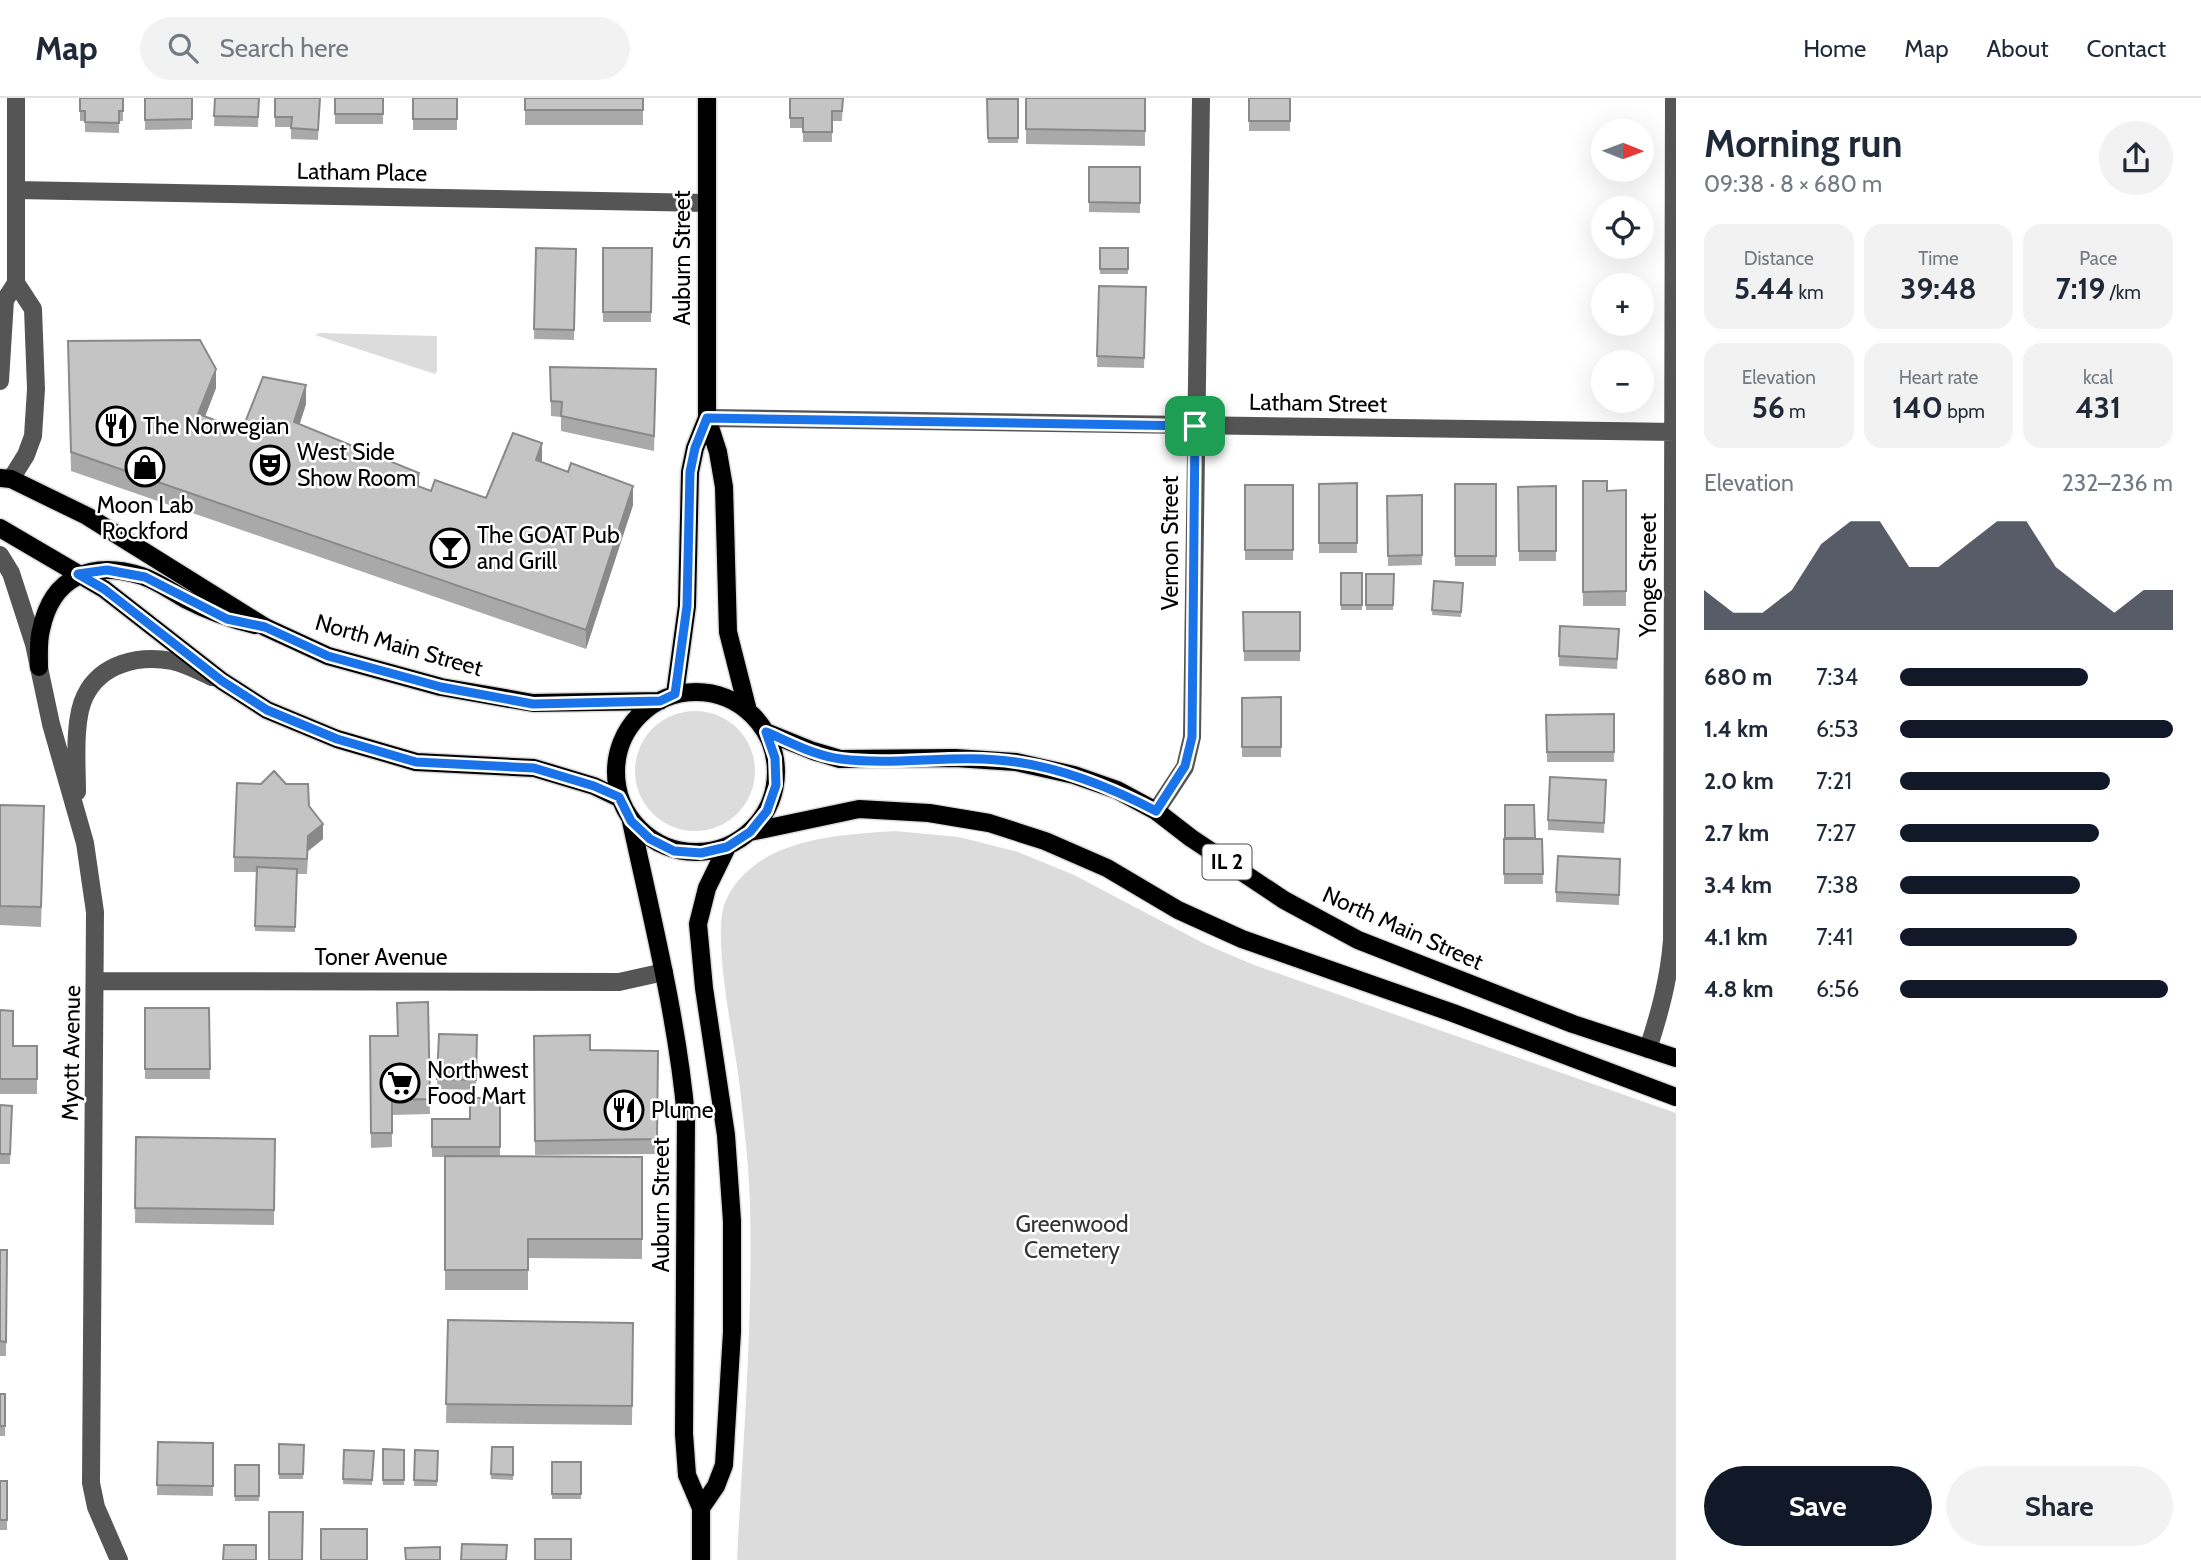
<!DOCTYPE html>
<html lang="en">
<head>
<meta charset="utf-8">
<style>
  body { margin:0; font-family:Cabin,sans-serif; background:#f2f2f3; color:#1f2937; height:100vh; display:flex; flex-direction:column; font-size:26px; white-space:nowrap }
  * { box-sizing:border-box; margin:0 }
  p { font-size:23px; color:#747a83 }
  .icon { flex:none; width:38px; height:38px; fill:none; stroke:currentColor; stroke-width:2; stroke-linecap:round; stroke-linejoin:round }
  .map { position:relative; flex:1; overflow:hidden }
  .drawer { display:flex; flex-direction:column; background:#fff; width:525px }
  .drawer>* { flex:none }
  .needle { width:46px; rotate:91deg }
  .tools { position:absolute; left:1591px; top:21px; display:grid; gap:14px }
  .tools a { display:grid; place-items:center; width:63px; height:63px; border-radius:50%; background:#fff; box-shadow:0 7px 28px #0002; font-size:35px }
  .pin { position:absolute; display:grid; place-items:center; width:60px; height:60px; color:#fff; margin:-30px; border-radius:14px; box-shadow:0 4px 10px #0006 }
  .round { display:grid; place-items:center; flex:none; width:74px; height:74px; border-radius:37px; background:#f2f2f3 }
  .headline { display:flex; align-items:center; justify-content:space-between; height:119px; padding:0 28px }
  h1 { font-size:38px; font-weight:700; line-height:52px }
  .stats { display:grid; grid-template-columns:repeat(3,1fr); gap:10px; height:119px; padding:7px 28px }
  .stats div { display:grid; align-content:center; border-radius:18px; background:#f2f2f3; text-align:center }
  .stats b { font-size:30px; font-weight:700 }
  .stats small { font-size:19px; font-weight:400 }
  .stats p { font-size:19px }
  .chart { height:196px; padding:14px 28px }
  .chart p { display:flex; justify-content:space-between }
  .chart svg { width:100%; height:126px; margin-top:7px; fill:#111827; opacity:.7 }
  .primary-button { display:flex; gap:14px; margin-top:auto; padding:14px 28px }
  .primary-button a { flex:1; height:80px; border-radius:42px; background:#111827; color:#fff; font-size:28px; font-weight:700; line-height:80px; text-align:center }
  .primary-button a+a { background:#f2f2f3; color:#1f2937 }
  ul { padding:0 28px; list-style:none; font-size:23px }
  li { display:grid; grid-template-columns:112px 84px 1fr; align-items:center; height:52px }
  li i { height:18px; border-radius:9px; background:#111827 }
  header { display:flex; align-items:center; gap:42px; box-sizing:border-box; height:98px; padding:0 35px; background:#fff; border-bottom:2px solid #e0e1e3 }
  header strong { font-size:33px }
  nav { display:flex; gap:38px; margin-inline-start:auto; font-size:24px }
  .search { width:490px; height:63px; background:#f2f2f3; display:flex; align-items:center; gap:18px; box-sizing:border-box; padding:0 24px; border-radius:38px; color:#747a83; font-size:26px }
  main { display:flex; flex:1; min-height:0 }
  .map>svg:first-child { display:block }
  .green { fill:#dcdcdc }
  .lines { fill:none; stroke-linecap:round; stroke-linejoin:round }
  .major-casing { stroke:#dbdbdb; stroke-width:21 }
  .minor { stroke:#555; stroke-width:18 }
  .major { stroke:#000; stroke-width:18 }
  .wall { fill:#a9a9a9 }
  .shaded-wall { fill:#898989 }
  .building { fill:#c4c4c4; stroke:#898989; stroke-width:2 }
  .route-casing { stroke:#fff; stroke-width:14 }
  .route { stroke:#1a73e8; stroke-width:9 }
  .labels { text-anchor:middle; stroke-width:5; stroke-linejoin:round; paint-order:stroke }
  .shield { fill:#fff; stroke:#4c4c4c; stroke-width:2 }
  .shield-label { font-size:21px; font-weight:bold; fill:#000 }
  .street-label { font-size:23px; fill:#000; stroke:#fff }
  .poi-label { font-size:23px; fill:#000; stroke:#fff; text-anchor:start }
  .park-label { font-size:23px; fill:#333; stroke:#fff }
</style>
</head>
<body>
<header>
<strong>Map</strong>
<div class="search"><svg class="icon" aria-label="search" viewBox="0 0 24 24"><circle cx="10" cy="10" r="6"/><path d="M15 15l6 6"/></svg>Search here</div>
<nav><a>Home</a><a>Map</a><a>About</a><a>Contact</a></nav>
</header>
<main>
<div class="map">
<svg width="1676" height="1462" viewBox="0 0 1676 1462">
  <rect width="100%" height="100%" fill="#fff"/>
  <path class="green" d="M320 235 437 238V273L435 276 315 237Z
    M635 673a60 60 0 1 1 120 0a60 60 0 1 1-120 0Z
    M895 733 959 739 1018 754 1074 777 1205 846 1254 867 1676 1015V1462H737C743 1344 753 1225 750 1107 749 1068 744 1029 740 991 736 948 710 837 726 802 756 740 836 737 895 733Z"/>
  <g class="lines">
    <defs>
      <path id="major" d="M707 0V320L718 354 724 389 728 534 748 613
        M0 380 11 381 87 418 265 529 328 558 441 589 533 605 660 603
        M0 430 104 491 222 583 267 612 337 641 416 664 534 670 594 688 619 700
        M39 569C39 557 38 543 41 532 52 478 92 462 142 478 157 483 171 493 185 501 208 513 230 521 255 527
        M616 674a80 80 0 1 1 160 0a80 80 0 1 1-160 0Z
        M675 596 687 508 690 374 695 350 707 320
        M766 634 813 653 840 661 955 660 1016 664 1074 677 1117 692 1156 713 1191 740 1284 802 1358 842 1573 926 1676 960
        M631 723C652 821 677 919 686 1019L684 1336 687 1377 701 1410V1462
        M750 734 859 711 929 715 989 725 1045 743 1107 770 1178 812 1242 841 1453 915 1676 999
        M701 1410 716 1388 724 1367 732 1234V1123L726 1037 704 890 698 826 707 790 727 749"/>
    </defs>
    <use href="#major" class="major-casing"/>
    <path class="minor" d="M16 92 707 105
      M0 283 5 202 16 185V0
      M707 320 1676 334
      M11 381 26 357 33 338 36 291 33 211 16 185
      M0 457 11 475 34 546 51 626 85 745 95 814 91 1385 96 1409 119 1462
      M77 694C77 667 73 622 85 598 101 565 139 557 172 563 186 566 199 573 212 579
      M1156 713 1185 669 1192 639 1201 0
      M96 883 619 884 664 874
      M1648 951C1660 914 1669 881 1672 842L1674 0"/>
    <use href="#major" class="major"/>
  </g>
  <path class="wall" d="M80 0H123V23H119V35L85 34V23H80Z
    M145 0H192V31L145 32Z
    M215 0H259L258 29 214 28Z
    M275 0H320L318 42 291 41V29H275Z
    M335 0H383V26H335Z
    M413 0H457V32H413Z
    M525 0H643V27H525Z
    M790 0H843L842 23H832V44H803V30H790Z
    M1026 0H1145V48L1026 46Z
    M1249 0H1290V33H1249Z
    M987 1H1018V45H988Z
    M1089 69H1140V115L1089 114Z
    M536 150 576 151 574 242 534 241Z
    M603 150H652L651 224H603Z
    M1100 150H1128V176H1100Z
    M1099 188 1146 189 1144 270 1097 269Z
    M68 243 216 290 205 319 242 332 306 306 299 327 419 389 431 393 486 400 542 364 633 407 586 551 71 373Z
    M550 269 656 286 654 353 561 333V319L551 318Z
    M1583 383 1607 393 1626 392V508H1583Z
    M1357 385V455H1319V386Z
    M1455 386H1496V468H1455Z
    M1245 387H1293V462H1245Z
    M1556 388V463H1519L1518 389Z
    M1422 397V467L1388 468 1387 398Z
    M1341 475H1362V512H1341Z
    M1366 476H1394L1393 512H1366Z
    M1434 483 1463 485 1461 519 1432 517Z
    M1243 514H1300V563H1244Z
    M1619 541 1617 571 1559 568V558Z
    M1281 599V659H1242V600Z
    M1614 616V664H1547L1546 617Z
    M286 686 309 708 323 741 308 753 307 776H297L295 834 255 833 256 774H234V759Z
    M1606 692 1604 735 1548 732V722Z
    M0 707 44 728 41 829 0 827Z
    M1504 741H1542L1543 786H1504Z
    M1620 771 1619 807 1556 804V794Z
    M428 904 430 1016 392 1017V1049L371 1050 370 938H398Z
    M145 910H209L210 981H145Z
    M0 912 13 948H37V996H0Z
    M439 936 477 937 476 992 437 991Z
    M534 938 590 952 658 953 657 1056 535 1057Z
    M500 1000V1058L642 1059V1161L528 1160V1192H445V1059H432V1021H470Z
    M0 1007 12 1008 10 1066H0Z
    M136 1039 275 1041 274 1127 135 1125Z
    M0 1152H7L6 1258H0Z
    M448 1222 633 1225 632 1327 446 1325Z
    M0 1296H5V1338H0Z
    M158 1344 213 1345V1398L157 1397Z
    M279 1346 304 1347 303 1381H279Z
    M492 1349H513V1382L491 1381Z
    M383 1351 404 1352V1387H383Z
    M344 1352 374 1353 372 1387 343 1386Z
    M415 1352 438 1353 437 1388H414Z
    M552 1364H581V1401H552Z
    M235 1367H259V1403H235Z
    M0 1383H7V1432H0Z"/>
  <path class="shaded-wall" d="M216 271V290L198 336V316Z
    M306 287V306L294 344V324Z
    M542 345V365L536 362Z
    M419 375V395L415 387Z
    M633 388V407L586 551V532Z
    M323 726V741L308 753 307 776 308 738Z"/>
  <path class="building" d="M80 0H123V13H119V25L85 24V13H80Z
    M145 0H192V21L145 22Z
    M215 0H259L258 19 214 18Z
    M275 0H320L318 32 291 30 292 19H275Z
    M335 0H383V16H335Z
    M413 0H457V21H413Z
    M525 0H643V12H525Z
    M790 0H843L842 13H832V34H803V20H790Z
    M1026 0H1145V33L1026 31Z
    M1249 0H1290V23H1249Z
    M987 1H1018V40H988Z
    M1089 69H1140V105L1089 104Z
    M536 150 576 151 574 232 534 231Z
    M603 150H652L651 214H603Z
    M1100 150H1128V171H1100Z
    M1099 188 1146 189 1144 260 1097 258Z
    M200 242 216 271 198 316 242 332 263 279 306 287 294 324 419 375 415 387 431 393 435 382 486 400 513 335 542 345 536 362 568 374 571 365 633 388 586 532 71 354 68 243Z
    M550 269 656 271 654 338 561 318 562 304 551 303Z
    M1583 383H1607V393L1626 392V493L1583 494Z
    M1357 385V445H1319V386Z
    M1455 386H1496V458H1455Z
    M1245 387H1293V452H1245Z
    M1556 388V453H1519L1518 389Z
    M1422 397V457L1388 458 1387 398Z
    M1341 475H1362V507H1341Z
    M1366 476H1394L1393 507H1366Z
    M1434 483 1463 485 1461 514 1432 512Z
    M1243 514H1300V553H1244Z
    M1560 528 1619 531 1617 561 1559 558Z
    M1281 599V649H1242V600Z
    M1614 616V654H1547L1546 617Z
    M274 673 286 686H308L309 708 323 726 308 738 307 761 234 759 237 685 261 686Z
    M1550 679 1606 682 1604 725 1548 722Z
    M0 707 44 708 41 809 0 808Z
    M1505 707H1534L1535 740H1505Z
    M1504 741H1542L1543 776H1504Z
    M1558 758 1620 761 1619 797 1556 794Z
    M257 769 297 771 295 829 255 828Z
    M428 904 430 1001 392 1002V1035H371L370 938H398L397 905Z
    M145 910H209L210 971H145Z
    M0 912 13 913V948H37V981H0Z
    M439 936 477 937 476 982 437 981Z
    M590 937V952L658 953 657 1041 535 1043 534 938Z
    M470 1000H500V1049H432V1021H470Z
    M0 1007 12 1008 10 1056H0Z
    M136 1039 275 1041 274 1112 135 1110Z
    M445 1058 642 1059V1141H528V1172H445Z
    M0 1152H7L6 1244 0 1243Z
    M448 1222 633 1225 632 1308 446 1306Z
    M0 1296H5V1328H0Z
    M158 1344 213 1345V1388L157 1387Z
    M279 1346 304 1347 303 1376H279Z
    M492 1349H513V1377L491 1376Z
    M383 1351 404 1352V1382H383Z
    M344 1352 374 1353 372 1382 343 1381Z
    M415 1352 438 1353 437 1383 414 1382Z
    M552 1364H581V1396H552Z
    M235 1367H259V1398H235Z
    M0 1383H7V1422H0Z
    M269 1414H303L302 1462H269Z
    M321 1431H367V1462H321Z
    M535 1441H571V1462H535Z
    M462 1446 507 1447 506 1462H461Z
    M224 1447H256V1462H223Z
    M440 1449V1462H406L405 1450Z"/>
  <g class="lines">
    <defs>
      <path id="route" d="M707 320 1195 328 1192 639 1185 668 1156 713C1112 690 1066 671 1016 664 958 655 899 668 841 661 815 658 790 644 766 634L775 660 776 687 767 713 750 734 727 749 701 755 674 753 650 741 631 723 619 699 594 688 534 670 416 664 337 641 267 612 222 583 104 491 78 476 107 472 145 479 227 521 265 529 328 558 441 589 533 606 660 603 675 596 687 508 690 374 695 350Z"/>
    </defs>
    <use href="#route" class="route-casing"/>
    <use href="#route" class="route"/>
  </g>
  <defs>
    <symbol id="restaurant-ring" viewBox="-11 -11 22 22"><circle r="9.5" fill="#fff" stroke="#000" stroke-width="1.5"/><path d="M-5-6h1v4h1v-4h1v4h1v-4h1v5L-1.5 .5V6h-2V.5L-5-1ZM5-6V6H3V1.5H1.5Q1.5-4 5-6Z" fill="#000"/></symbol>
    <symbol id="theatre-ring" viewBox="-11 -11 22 22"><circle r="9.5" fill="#fff" stroke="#000" stroke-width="1.5"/><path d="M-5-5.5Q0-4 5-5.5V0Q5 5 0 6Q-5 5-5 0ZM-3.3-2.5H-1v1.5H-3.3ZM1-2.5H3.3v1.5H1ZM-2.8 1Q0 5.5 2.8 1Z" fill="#000"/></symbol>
    <symbol id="shop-ring" viewBox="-11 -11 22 22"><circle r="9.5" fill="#fff" stroke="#000" stroke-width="1.5"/><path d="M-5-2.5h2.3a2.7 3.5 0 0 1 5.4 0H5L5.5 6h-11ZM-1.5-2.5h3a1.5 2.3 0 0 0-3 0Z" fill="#000"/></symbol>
    <symbol id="bar-ring" viewBox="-11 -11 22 22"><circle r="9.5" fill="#fff" stroke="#000" stroke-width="1.5"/><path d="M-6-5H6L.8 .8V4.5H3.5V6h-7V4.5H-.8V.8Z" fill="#000"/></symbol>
    <symbol id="supermarket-ring" viewBox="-11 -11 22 22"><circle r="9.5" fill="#fff" stroke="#000" stroke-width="1.5"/><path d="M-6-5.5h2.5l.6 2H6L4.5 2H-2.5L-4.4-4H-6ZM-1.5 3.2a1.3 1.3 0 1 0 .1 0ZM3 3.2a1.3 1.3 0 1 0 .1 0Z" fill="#000"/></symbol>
  </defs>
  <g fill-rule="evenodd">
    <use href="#restaurant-ring" x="94" y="306" width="44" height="44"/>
    <use href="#theatre-ring" x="248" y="345" width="44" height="44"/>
    <use href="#shop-ring" x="123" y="347" width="44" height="44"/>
    <use href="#bar-ring" x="428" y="428" width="44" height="44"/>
    <use href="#supermarket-ring" x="378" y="963" width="44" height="44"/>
    <use href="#restaurant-ring" x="602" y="990" width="44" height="44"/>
  </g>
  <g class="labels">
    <rect class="shield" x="1202.5" y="746.5" width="49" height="35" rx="5"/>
    <g class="shield-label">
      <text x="1227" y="771">IL 2</text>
    </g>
    <g class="street-label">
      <text transform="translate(362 74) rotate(1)" y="8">Latham Place</text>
      <text transform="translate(682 160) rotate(-90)" y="8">Auburn Street</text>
      <text transform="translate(1318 305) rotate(1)" y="8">Latham Street</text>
      <text transform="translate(1170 445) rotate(-90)" y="8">Vernon Street</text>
      <text transform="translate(1648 477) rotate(-90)" y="8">Yonge Street</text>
      <text transform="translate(399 547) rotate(16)" y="8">North Main Street</text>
      <text transform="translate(1403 830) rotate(24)" y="8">North Main Street</text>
      <text x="381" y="867">Toner Avenue</text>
      <text transform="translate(71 955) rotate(-89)" y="8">Myott Avenue</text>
      <text transform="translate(661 1107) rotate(-90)" y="8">Auburn Street</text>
    </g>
    <g class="poi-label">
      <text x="143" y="336">The Norwegian</text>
      <text x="297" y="362">West Side<tspan x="297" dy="26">Show Room</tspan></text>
      <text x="145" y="415" text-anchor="middle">Moon Lab<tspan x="145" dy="26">Rockford</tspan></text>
      <text x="477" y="445">The GOAT Pub<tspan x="477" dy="26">and Grill</tspan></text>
      <text x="427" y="980">Northwest<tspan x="427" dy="26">Food Mart</tspan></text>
      <text x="651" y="1020">Plume</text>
    </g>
    <g class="park-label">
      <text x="1072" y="1134">Greenwood<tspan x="1072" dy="26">Cemetery</tspan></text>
    </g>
  </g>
</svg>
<div class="tools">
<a><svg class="needle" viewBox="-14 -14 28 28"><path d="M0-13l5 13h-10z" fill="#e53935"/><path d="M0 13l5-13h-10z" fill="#747a83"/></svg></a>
<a><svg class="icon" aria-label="locate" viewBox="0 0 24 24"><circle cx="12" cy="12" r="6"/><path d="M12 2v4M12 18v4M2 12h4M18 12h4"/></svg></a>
<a>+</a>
<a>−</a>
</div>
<div class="pin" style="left:1195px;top:328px;background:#1e9e55"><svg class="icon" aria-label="arrive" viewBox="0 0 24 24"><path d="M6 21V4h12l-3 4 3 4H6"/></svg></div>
</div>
<section class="drawer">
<div class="headline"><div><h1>Morning run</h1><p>09:38 · 8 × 680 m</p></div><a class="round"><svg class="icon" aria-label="share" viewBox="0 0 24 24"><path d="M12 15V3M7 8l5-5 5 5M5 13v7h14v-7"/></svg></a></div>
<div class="stats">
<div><p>Distance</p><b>5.44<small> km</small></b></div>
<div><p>Time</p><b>39:48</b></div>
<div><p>Pace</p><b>7:19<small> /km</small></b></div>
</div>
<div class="stats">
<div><p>Elevation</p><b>56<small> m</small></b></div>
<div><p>Heart rate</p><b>140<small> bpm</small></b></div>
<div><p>kcal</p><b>431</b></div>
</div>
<div class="chart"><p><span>Elevation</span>232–236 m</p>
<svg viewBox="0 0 160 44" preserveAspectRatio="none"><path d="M0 44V30L10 38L20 38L30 30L40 14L50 6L60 6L70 22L80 22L90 14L100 6L110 6L120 22L130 30L140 38L150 30L160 30V44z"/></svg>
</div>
<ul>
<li><b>680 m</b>7:34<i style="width:69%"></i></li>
<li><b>1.4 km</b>6:53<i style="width:100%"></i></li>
<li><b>2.0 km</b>7:21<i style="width:77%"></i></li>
<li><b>2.7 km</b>7:27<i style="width:73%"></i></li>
<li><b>3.4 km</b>7:38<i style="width:66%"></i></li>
<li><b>4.1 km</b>7:41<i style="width:65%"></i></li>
<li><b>4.8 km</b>6:56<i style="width:98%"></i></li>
</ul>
<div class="primary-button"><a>Save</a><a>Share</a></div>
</section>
</main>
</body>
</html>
